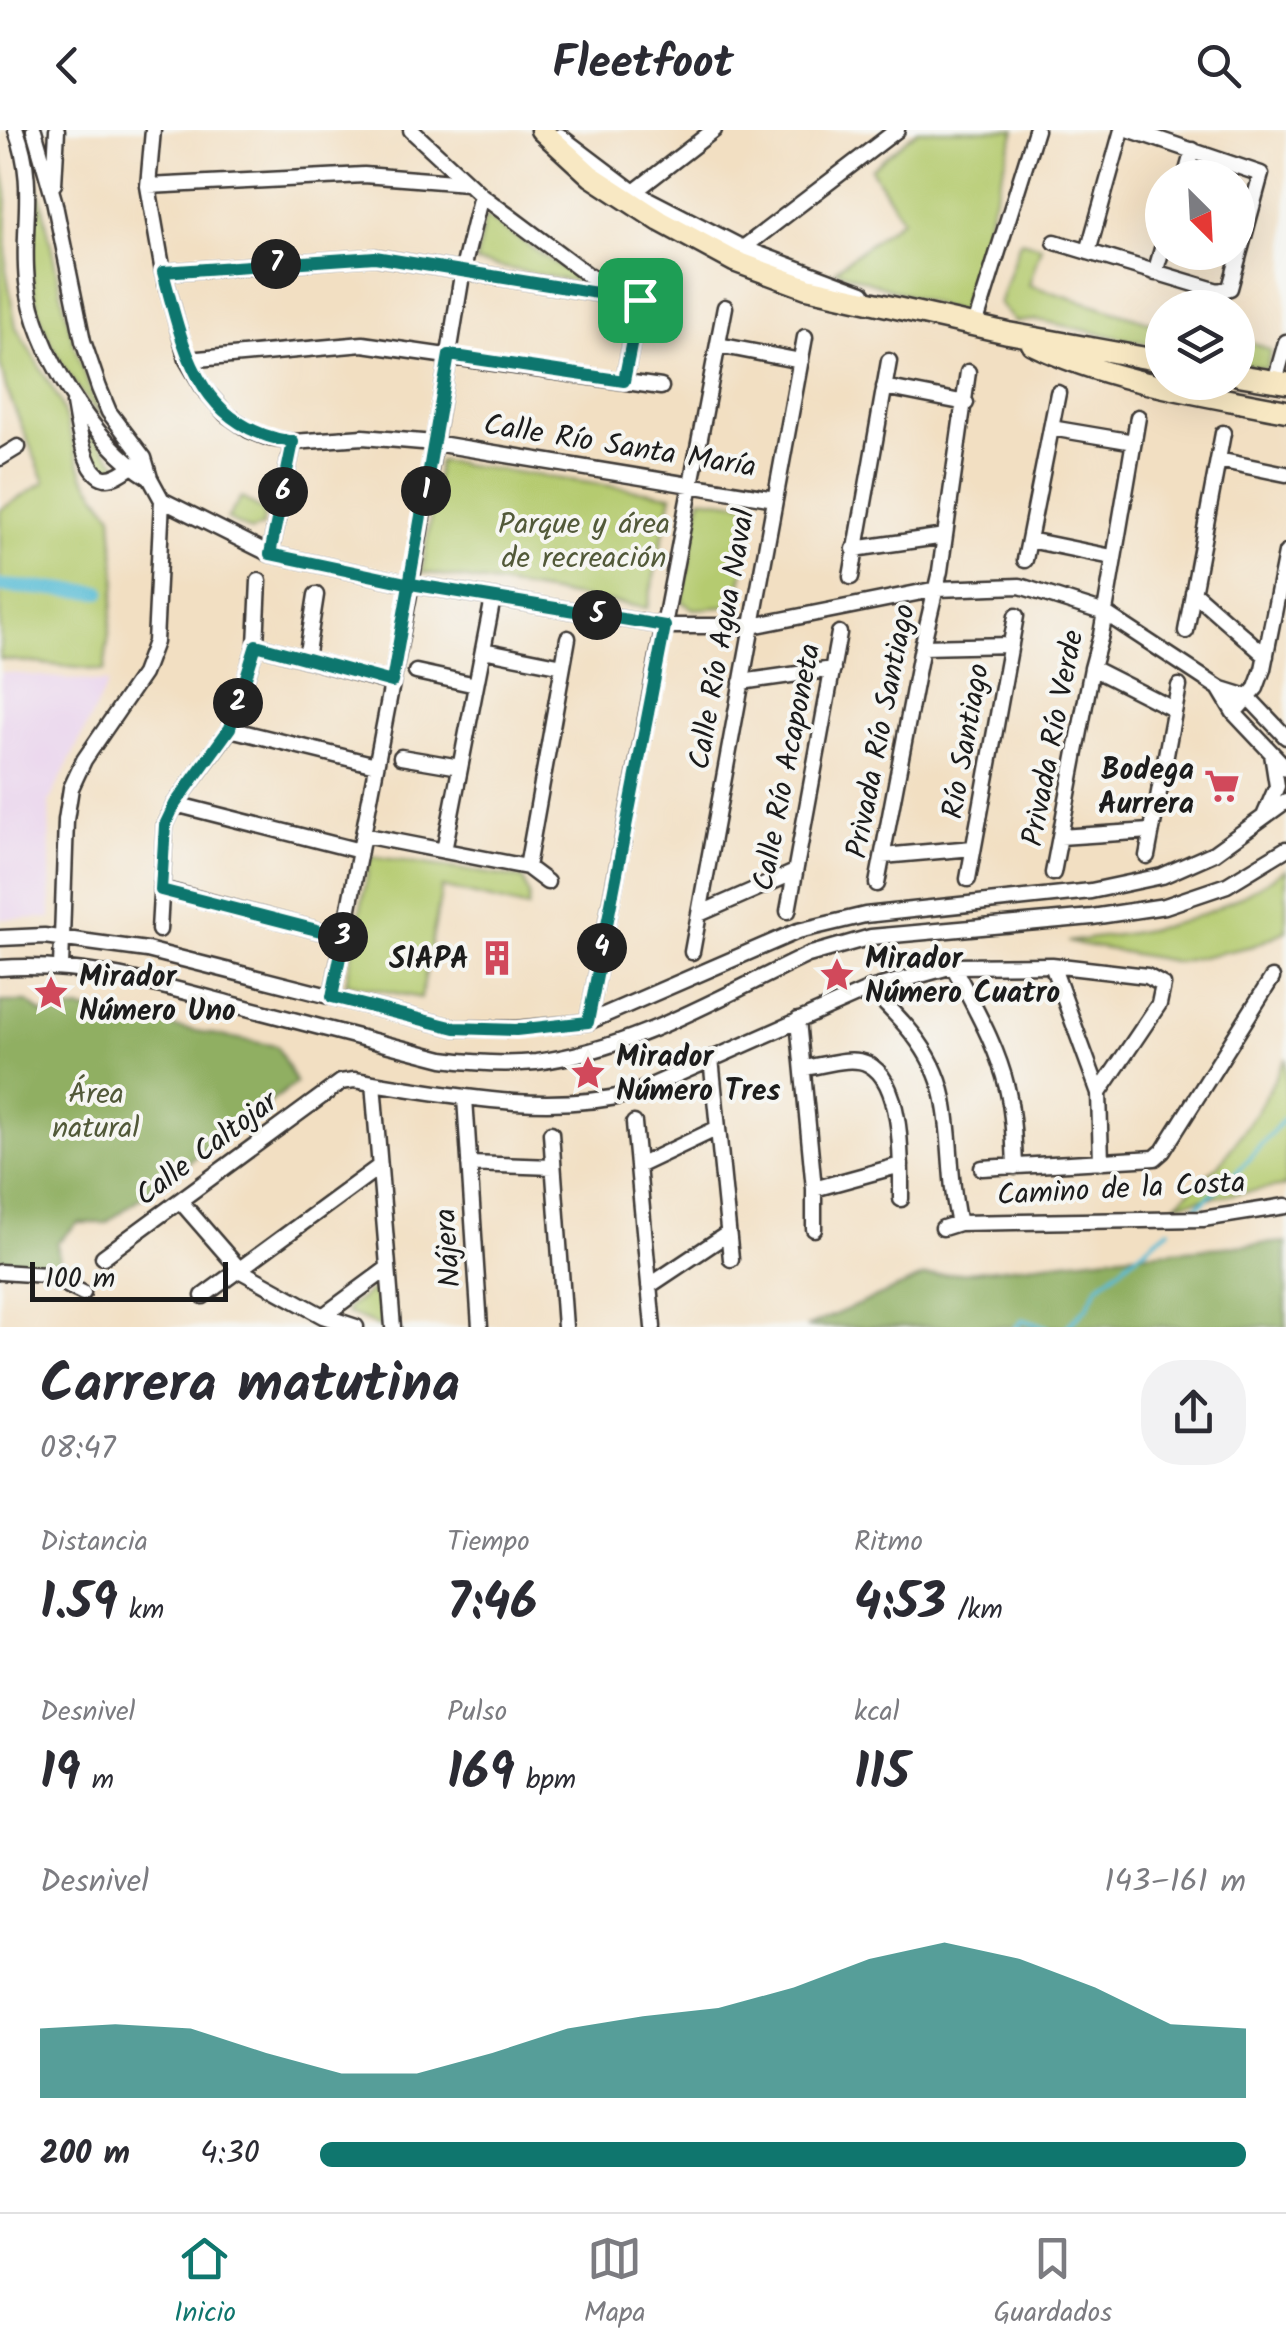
<!DOCTYPE html>
<html lang="es">
<head>
<meta charset="utf-8">
<style>
  body { margin:0; font-family:Kalam,sans-serif; background:#f2f2f3; color:#2b2b33; height:100vh; display:flex; flex-direction:column; font-size:38px; white-space:nowrap }
  * { box-sizing:border-box; margin:0 }
  p { font-size:32px; color:#7c7c81 }
  .icon { flex:none; width:55px; height:55px; fill:none; stroke:currentColor; stroke-width:2; stroke-linecap:round; stroke-linejoin:round }
  .map { position:relative; height:1197px; overflow:hidden }
  .drawer { display:flex; flex-direction:column; background:#fff; flex:1 }
  .drawer>* { flex:none }
  .needle { width:65px; rotate:156deg }
  .tools { position:absolute; left:1145px; top:30px; display:grid; gap:20px }
  .tools a { display:grid; place-items:center; width:110px; height:110px; border-radius:50%; background:#fff; box-shadow:0 10px 40px #0002; font-size:50px }
  .scale { position:absolute; left:30px; bottom:25px; width:198px; box-sizing:border-box; padding-left:10px; border:5px solid #1c1c1c; border-top:0; font-size:28px; line-height:35px; white-space:nowrap; color:#1c1c1c; -webkit-text-stroke:8px #f6f6f2; paint-order:stroke }
  .pin { position:absolute; display:grid; place-items:center; width:85px; height:85px; color:#fff; margin:-42px; border-radius:20px; box-shadow:0 5px 15px #0006 }
  .km { position:absolute; width:50px; height:50px; margin:-25px; border-radius:50%; background:#222; color:#fff; font-size:28px; line-height:50px; text-align:center }
  .round { display:grid; place-items:center; flex:none; width:105px; height:105px; border-radius:40px; background:#f2f2f3 }
  .headline { display:flex; align-items:center; justify-content:space-between; height:170px; padding:0 40px }
  h1 { font-size:55px; font-weight:600; line-height:75px }
  .stats { display:grid; grid-template-columns:repeat(3,1fr); gap:15px; height:170px; padding:10px 40px }
  .stats div { display:grid; align-content:center }
  .stats b { font-size:50px; font-weight:600 }
  .stats small { font-size:28px; font-weight:400 }
  .stats p { font-size:28px }
  .chart { height:280px; padding:20px 40px }
  .chart p { display:flex; justify-content:space-between }
  .chart svg { width:100%; height:180px; margin-top:10px; fill:#0f766e; opacity:.7 }
  ul { padding:0 40px; list-style:none; font-size:32px }
  li { display:grid; grid-template-columns:160px 120px 1fr; align-items:center; height:75px }
  li i { height:25px; border-radius:12px; background:#0f766e }
  header { display:flex; justify-content:space-between; align-items:center; height:130px; padding:0 40px; background:#fff; font-size:45px; font-weight:600 }
  .menu { display:flex; justify-content:space-around; align-items:center; height:140px; border-top:2px solid #e1e1e2; background:#fff; font-size:28px; color:#7c7c81 }
  .menu a { display:grid; justify-items:center; gap:5px }
  .menu .selected { color:#0f766e }
  .map>svg:first-child { display:block }
  .built { fill:#e9d2ed }
  .green { fill:#b5cb70; stroke:#687446; stroke-width:2.5 }
  .forest { fill:#90af62; stroke:#56663f; stroke-width:2.5 }
  .lines { fill:none; stroke-linecap:round; stroke-linejoin:round }
  .stream { stroke:#57bcd5; stroke-width:4 }
  .canal { stroke:#57bcd5; stroke-width:14 }
  .street-casing { stroke:#3c3935; stroke-width:19 }
  .secondary-casing { stroke:#3c3935; stroke-width:25 }
  .street { stroke:#fff; stroke-width:14 }
  .secondary { stroke:#f8e8c3; stroke-width:20 }
  .route-casing { stroke:#fff; stroke-width:20 }
  .route { stroke:#0f766e; stroke-width:12 }
  .labels { text-anchor:middle; stroke-width:8; stroke-linejoin:round; paint-order:stroke }
  .street-label { font-size:30px; fill:#1c1c1c; stroke:#f6f6f2 }
  .park-label { font-size:30px; fill:#525939; stroke:#f6f6f2 }
  .poi-label { font-size:30px; font-weight:bold; fill:#1c1c1c; stroke:#f6f6f2; text-anchor:start }
</style>
</head>
<body>
<header><svg class="icon" aria-label="back" viewBox="0 0 24 24"><path d="M15 5l-7 7 7 7"/></svg>Fleetfoot<svg class="icon" aria-label="search" viewBox="0 0 24 24"><circle cx="10" cy="10" r="6"/><path d="M15 15l6 6"/></svg></header>
<div class="map">
<svg width="1286" height="1197" viewBox="0 0 1286 1197">
  <rect width="100%" height="100%" fill="#f6f6f2"/>
  <filter id="ink" filterUnits="userSpaceOnUse"><feTurbulence type="fractalNoise" baseFrequency=".01" numOctaves="2"/><feDisplacementMap in="SourceGraphic" scale="20" xChannelSelector="R" yChannelSelector="G"/><feConvolveMatrix kernelMatrix="1 2 1 2 8 2 1 2 1" color-interpolation-filters="sRGB"/></filter>
  <filter id="wash" filterUnits="userSpaceOnUse"><feTurbulence type="fractalNoise" baseFrequency=".0048" numOctaves="4" result="noise"/><feDisplacementMap in="SourceGraphic" scale="40" xChannelSelector="R" yChannelSelector="G"/><feGaussianBlur stdDeviation="2.25" result="paint"/><feColorMatrix in="noise" values="0 0 0 0 0 0 0 0 0 0 0 0 0 0 0 0 0 1.4 0 .05"/><feComposite in="paint" operator="in"/></filter>
  <g filter="url(#wash)">
    <rect width="100%" height="100%" fill="#f2dfc2"/>
    <path class="built" d="M0 542 108 553 49 672 51 788 0 789Z"/>
    <path class="green" d="M918 0H1015L960 183 835 140 902 89 871 39Z
      M0 24 7 63 6 139 16 197 60 271 83 345 112 385 116 451 104 541 0 529V380L45 352 6 258 0 233Z
      M30 27C56 113 61 209 104 290 66 248 37 201 32 144 30 125 34 108 35 89 37 69 32 47 30 27Z
      M485 86 585 154 476 132Z
      M1020 111 1041 116 1029 155 1162 196V217L1038 190 1015 192 999 174Z
      M1238 207 1270 220 1267 239 1238 233Z
      M84 294 117 334 116 341 109 344 99 337Z
      M439 331 672 365 647 478 422 442Z
      M241 367 264 382 263 396 251 401 227 389Z
      M701 368 758 375 736 476 694 479 682 472Z
      M371 726 523 749 529 765 528 778 442 757 421 868 346 853Z
      M1286 739V801L1253 816 1178 832 1068 812C1096 807 1125 805 1152 799 1201 790 1246 766 1286 739Z
      M1286 928V1056L1176 1073 1220 1034 1257 981Z
      M375 1158 381 1161 385 1190 378 1196 347 1183 348 1178Z"/>
    <path class="forest" d="M0 872H28L43 884 79 879 277 916 296 953 106 1093H78L57 1113 60 1138 0 1130Z
      M1286 1112V1197H806L923 1147 1109 1126Z"/>
    <g class="lines">
      <path class="stream" d="M1193 1080 1235 1044 1286 987
        M1016 1197 1023 1190 1047 1197
        M1067 1197 1087 1177 1098 1156 1169 1099"/>
      <path class="canal" d="M0 456 100 462"/>
    </g>
  </g>
  <g filter="url(#ink)">
    <g class="lines">
      <defs>
        <path id="street" d="M16 0C37 56 21 96 27 152 34 218 94 315 150 348
          M34 0 54 70 83 211 99 258 109 282 144 328 150 348 162 370 155 512 143 544 84 630 71 658 66 690 61 837
          M153 0 148 56 163 142 187 230 205 260 226 284 249 300 269 308 293 312 363 307 434 313 775 369
          M411 0 481 65 612 163
          M560 6 634 62 743 118 863 163
          M1185 48 1193 20
          M54 54 57 0
          M148 56 364 45 467 53
          M634 62 714 0
          M1055 112 1218 161 1230 158 1261 44 1131 0
          M743 118 897 0
          M1088 122 1122 0
          M163 142 375 127 640 170
          M1155 143 1162 119
          M975 195 1036 0
          M718 215 801 231
          M187 230 363 214 661 257
          M624 251 644 148
          M1275 251 1286 212
          M884 257 966 273
          M74 273C77 291 84 345 105 348 116 349 126 340 135 334
          M1051 298 1134 312
          M0 328 18 317
          M1218 330 1286 344
          M162 370 270 424 411 454 665 496H752L937 459 1020 456 1105 483 1219 558 1248 567 1286 607
          M1029 410 1112 427
          M854 419 945 406
          M270 424 293 312
          M1025 430 1058 263
          M851 447 889 231
          M1193 462 1266 526
          M1186 501 1223 303
          M256 515 392 553
          M922 517 1011 515
          M483 520 563 536
          M306 529 316 465
          M1092 538 1173 579
          M416 542 476 555
          M741 552 833 539
          M1219 558 1234 583 1286 638
          M1234 583 1256 558 1263 539 1286 423
          M230 599 376 635
          M401 627 460 637
          M175 674 360 721
          M1265 684 1277 656 1272 624
          M363 705 527 737 547 752
          M1060 707 1150 701
          M444 721 493 468
          M883 726 973 718
          M1147 726 1179 556
          M527 737 568 508
          M1053 743 1092 538 1101 505 1138 287
          M968 749 1016 486
          M877 754 922 517 940 441 968 242
          M161 759 343 807
          M788 781 839 503
          M699 784 795 742
          M159 800 165 695 175 674 230 599 256 515 259 451
          M0 808 44 806 147 820 455 898 516 899 588 892 798 801 865 785 1091 761 1162 746 1214 723 1286 671
          M692 822 805 207
          M1052 835 1099 963
          M953 836C973 875 997 915 1007 958 1013 984 1014 1010 1015 1037
          M0 838C81 832 156 854 235 875 304 893 374 911 443 929 474 933 505 935 536 932 633 920 721 866 808 825L871 807 1092 787 1165 776 1227 755 1286 719
          M870 859C905 892 938 926 945 976 952 1015 949 1054 959 1093
          M332 867 411 454 463 139 481 65
          M798 890 814 1059V1099
          M588 892 725 177
          M711 928 731 1129
          M804 938C822 936 851 925 868 934 904 952 901 1034 901 1069
          M373 953 393 1197
          M465 968 480 1197
          M634 993 653 1197
          M551 1003 565 1197
          M469 1034 553 1037
          M638 1036 718 998
          M982 1038 1155 1028 1163 1021 1272 848
          M814 1059 901 1035
          M181 1072 241 1141 323 1186 356 1197
          M943 1098 959 1093 1203 1089 1286 1076
          M103 1127 341 952 354 950C446 964 544 986 635 963L870 859 953 836 1052 835 1147 846 1163 855 1159 874 1099 963 1101 1032
          M0 1142 46 1145 83 1163
          M649 1156 727 1104
          M203 1166 380 1036
          M323 1186 388 1138"/>
        <path id="secondary" d="M541 0 591 46 660 91 734 131 807 158 1008 203 1162 231
          M1032 214C1111 252 1201 264 1286 281
          M1238 245 1286 253"/>
      </defs>
      <use href="#street" class="street-casing"/>
      <use href="#secondary" class="secondary-casing"/>
      <use href="#street" class="street"/>
      <use href="#secondary" class="secondary"/>
    </g>
  </g>
  <g class="lines" filter="url(#ink)">
    <defs>
      <path id="route" d="M640 170 624 251 449 225 392 552 256 515 230 598 175 674 165 695 161 760 344 807 332 867 455 898 516 900 588 892 665 496 411 454 270 424 293 312C198 298 184 220 163 142L375 127 640 170"/>
    </defs>
    <use href="#route" class="route-casing"/>
    <use href="#route" class="route"/>
  </g>
  <defs>
    <symbol id="supermarket-bare" viewBox="-9 -9 18 18"><path d="M-6-5.5h2.5l.6 2H6L4.5 2H-2.5L-4.4-4H-6ZM-1.5 3.2a1.3 1.3 0 1 0 .1 0ZM3 3.2a1.3 1.3 0 1 0 .1 0Z" fill="#d1495b" stroke="#f6f6f2" stroke-width="2.5" paint-order="stroke"/></symbol>
    <symbol id="building-bare" viewBox="-9 -9 18 18"><path d="M-4-6H4V6H1V3H-1V6H-4ZM-2.5-4.3h1.7v1.8h-1.7ZM.8-4.3h1.7v1.8H.8ZM-2.5-1h1.7V.8h-1.7ZM.8-1h1.7V.8H.8Z" fill="#d1495b" stroke="#f6f6f2" stroke-width="2.5" paint-order="stroke"/></symbol>
    <symbol id="sight-bare" viewBox="-9 -9 18 18"><path d="M0-6L1.8-2.2L6-1.7L2.9 1.2L3.7 5.4L0 3.3L-3.7 5.4L-2.9 1.2L-6-1.7L-1.8-2.2Z" fill="#d1495b" stroke="#f6f6f2" stroke-width="2.5" paint-order="stroke"/></symbol>
  </defs>
  <g fill-rule="evenodd">
    <use href="#supermarket-bare" x="1197" y="631" width="50" height="50"/>
    <use href="#building-bare" x="472" y="803" width="50" height="50"/>
    <use href="#sight-bare" x="812" y="820" width="50" height="50"/>
    <use href="#sight-bare" x="26" y="838" width="50" height="50"/>
    <use href="#sight-bare" x="563" y="918" width="50" height="50"/>
  </g>
  <g class="labels">
    <g class="street-label">
      <text transform="translate(620 315) rotate(9)" y="10">Calle Río Santa María</text>
      <text transform="translate(721 509) rotate(-80)" y="10">Calle Río Agua Naval</text>
      <text transform="translate(880 601) rotate(-79)" y="10">Privada Río Santiago</text>
      <text transform="translate(1052 608) rotate(-79)" y="10">Privada Río Verde</text>
      <text transform="translate(965 611) rotate(-80)" y="10">Río Santiago</text>
      <text transform="translate(786 637) rotate(-79)" y="10">Calle Río Acaponeta</text>
      <text transform="translate(206 1018) rotate(-37)" y="10">Calle Caltojar</text>
      <text transform="translate(1121 1058) rotate(-3)" y="10">Camino de la Costa</text>
      <text transform="translate(447 1118) rotate(-94)" y="10">Nájera</text>
    </g>
    <g class="park-label">
      <text x="584" y="403">Parque y área<tspan x="584" dy="34">de recreación</tspan></text>
      <text x="96" y="973">Área<tspan x="96" dy="34">natural</tspan></text>
    </g>
    <g class="poi-label">
      <text x="1194" y="649" text-anchor="end">Bodega<tspan x="1194" dy="34">Aurrera</tspan></text>
      <text x="469" y="838" text-anchor="end">SIAPA</text>
      <text x="865" y="838">Mirador<tspan x="865" dy="34">Número Cuatro</tspan></text>
      <text x="79" y="856">Mirador<tspan x="79" dy="34">Número Uno</tspan></text>
      <text x="616" y="936">Mirador<tspan x="616" dy="34">Número Tres</tspan></text>
    </g>
  </g>
</svg>
<div class="tools">
<a><svg class="needle" viewBox="-14 -14 28 28"><path d="M0-13l5 13h-10z" fill="#e53935"/><path d="M0 13l5-13h-10z" fill="#7c7c81"/></svg></a>
<a><svg class="icon" aria-label="layers" viewBox="0 0 24 24"><path d="M12 4l9 5-9 5-9-5zM3 14l9 5 9-5"/></svg></a>
</div>
<div class="scale">100 m</div>
<div class="pin" style="left:640px;top:170px;background:#1e9e55"><svg class="icon" aria-label="arrive" viewBox="0 0 24 24"><path d="M6 21V4h12l-3 4 3 4H6"/></svg></div>
<b class="km" style="left:426px;top:361px">1</b>
<b class="km" style="left:238px;top:573px">2</b>
<b class="km" style="left:343px;top:807px">3</b>
<b class="km" style="left:602px;top:818px">4</b>
<b class="km" style="left:597px;top:485px">5</b>
<b class="km" style="left:283px;top:362px">6</b>
<b class="km" style="left:276px;top:134px">7</b>
</div>
<section class="drawer">
<div class="headline"><div><h1>Carrera matutina</h1><p>08:47</p></div><a class="round"><svg class="icon" aria-label="share" viewBox="0 0 24 24"><path d="M12 15V3M7 8l5-5 5 5M5 13v7h14v-7"/></svg></a></div>
<div class="stats">
<div><p>Distancia</p><b>1.59<small> km</small></b></div>
<div><p>Tiempo</p><b>7:46</b></div>
<div><p>Ritmo</p><b>4:53<small> /km</small></b></div>
</div>
<div class="stats">
<div><p>Desnivel</p><b>19<small> m</small></b></div>
<div><p>Pulso</p><b>169<small> bpm</small></b></div>
<div><p>kcal</p><b>115</b></div>
</div>
<div class="chart"><p><span>Desnivel</span>143–161 m</p>
<svg viewBox="0 0 160 44" preserveAspectRatio="none"><path d="M0 44V27L10 26L20 27L30 33L40 38L50 38L60 33L70 27L80 24L90 22L100 17L110 10L120 6L130 10L140 17L150 26L160 27V44z"/></svg>
</div>
<ul>
<li><b>200 m</b>4:30<i style="width:100%"></i></li>
</ul>
</section>
<nav class="menu">
<a class="selected"><svg class="icon" aria-label="home" viewBox="0 0 24 24"><path d="M3 11l9-7 9 7M6 9v11h12V9"/></svg>Inicio</a>
<a><svg class="icon" aria-label="map" viewBox="0 0 24 24"><path d="M3 6l6-2 6 2 6-2v14l-6 2-6-2-6 2zM9 4v14M15 6v14"/></svg>Mapa</a>
<a><svg class="icon" aria-label="saved" viewBox="0 0 24 24"><path d="M7 4h10v16l-5-4-5 4z"/></svg>Guardados</a>
</nav>
</body>
</html>
